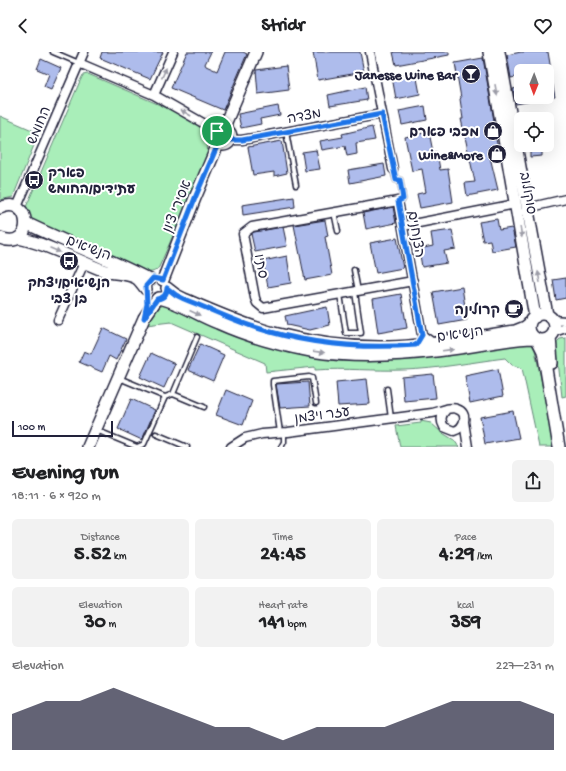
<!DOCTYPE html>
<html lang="en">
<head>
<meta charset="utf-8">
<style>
  body { margin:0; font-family:"Gochi Hand","Playpen Sans Hebrew",sans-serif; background:#f2f2f2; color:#202124; height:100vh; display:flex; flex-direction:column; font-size:15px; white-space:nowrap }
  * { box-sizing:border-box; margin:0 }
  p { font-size:13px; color:#757577 }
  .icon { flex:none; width:22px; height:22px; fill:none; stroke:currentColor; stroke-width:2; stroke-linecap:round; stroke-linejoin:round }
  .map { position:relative; height:395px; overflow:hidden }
  .drawer { display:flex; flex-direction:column; background:#fff; flex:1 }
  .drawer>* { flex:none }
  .needle { width:26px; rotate:181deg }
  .tools { position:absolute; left:514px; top:12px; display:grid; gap:8px }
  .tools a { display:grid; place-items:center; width:40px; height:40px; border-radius:6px; background:#fff; box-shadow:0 4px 16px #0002; font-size:20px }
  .scale { position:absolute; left:12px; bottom:10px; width:101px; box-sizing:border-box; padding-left:4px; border:2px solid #22223b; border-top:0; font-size:11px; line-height:14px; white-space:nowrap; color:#22223b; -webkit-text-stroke:3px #fff; paint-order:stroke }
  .pin { position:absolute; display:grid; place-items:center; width:34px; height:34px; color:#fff; margin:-17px; border:2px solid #fff; border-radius:50%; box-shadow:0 1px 4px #0007 }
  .round { display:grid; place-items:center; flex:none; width:42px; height:42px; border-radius:6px; background:#f2f2f2 }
  .head { display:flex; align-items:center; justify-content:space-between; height:68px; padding:0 12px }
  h1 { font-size:22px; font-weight:700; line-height:30px }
  .metrics { display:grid; grid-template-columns:repeat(3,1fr); gap:6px; height:68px; padding:4px 12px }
  .metrics div { display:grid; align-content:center; border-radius:6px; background:#f2f2f2; text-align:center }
  .metrics b { font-size:20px; font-weight:700 }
  .metrics small { font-size:11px; font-weight:400 }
  .metrics p { font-size:11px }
  .chart { height:112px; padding:8px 12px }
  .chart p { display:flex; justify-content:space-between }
  .chart svg { width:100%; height:72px; margin-top:4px; fill:#22223b; opacity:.7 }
  header { display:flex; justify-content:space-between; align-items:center; height:52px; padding:0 12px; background:#fff; font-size:18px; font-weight:700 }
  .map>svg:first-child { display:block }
  .green { fill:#a9eeb9; stroke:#66887a }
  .building { fill:#aebcec; stroke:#22223b }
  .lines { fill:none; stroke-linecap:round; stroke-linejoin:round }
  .lane-casing { stroke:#22223b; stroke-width:7 }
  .street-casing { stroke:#22223b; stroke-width:11 }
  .secondary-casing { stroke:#22223b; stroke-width:14 }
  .lane { stroke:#fff; stroke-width:4 }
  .street { stroke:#fff; stroke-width:8 }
  .secondary { stroke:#fff; stroke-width:11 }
  .oneway { fill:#9c9ca7 }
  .route-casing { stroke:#fff; stroke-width:8 }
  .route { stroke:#1a73e8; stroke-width:5 }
  .labels { text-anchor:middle; stroke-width:4; stroke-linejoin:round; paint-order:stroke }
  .poi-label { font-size:14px; font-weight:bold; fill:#22223b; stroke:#fff; text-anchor:end }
  .street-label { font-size:14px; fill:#22223b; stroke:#fff }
</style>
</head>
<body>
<header><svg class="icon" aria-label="back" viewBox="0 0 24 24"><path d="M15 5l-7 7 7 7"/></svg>Stridr<svg class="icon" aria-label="heart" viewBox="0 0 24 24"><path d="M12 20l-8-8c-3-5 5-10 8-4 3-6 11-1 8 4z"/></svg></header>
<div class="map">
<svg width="566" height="395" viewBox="0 0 566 395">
  <rect width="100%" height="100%" fill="#fff"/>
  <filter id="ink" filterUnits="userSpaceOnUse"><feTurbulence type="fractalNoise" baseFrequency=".025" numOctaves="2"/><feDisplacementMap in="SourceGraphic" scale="8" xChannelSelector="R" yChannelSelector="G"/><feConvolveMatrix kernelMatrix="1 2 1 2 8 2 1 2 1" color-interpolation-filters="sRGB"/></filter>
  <g filter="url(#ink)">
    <path class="green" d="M88 22 160 53 209 76C205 87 209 97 207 108L159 215C152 225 141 218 132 215L32 170 26 155 80 29 83 23Z
      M0 64 39 81 13 145 0 148Z
      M167 252 293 297 531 291 535 298 555 395H539L522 316 512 313 505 306C472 310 438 317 404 318 374 319 345 316 315 318V315L266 320 265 311 171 270 146 273C152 263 155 255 167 252Z
      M566 286V344L562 345 556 291 560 287Z
      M421 369 431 371 441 380 454 388 459 395H400L396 374 421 371Z"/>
    <path class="building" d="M102 0H163L150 27 100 6Z
      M187 0H211L205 12 206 14 217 19 225 0H243L247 2 223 58 171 36Z
      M313 0H360L364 20 318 28Z
      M393 0H449V3L396 13Z
      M521 0H548L551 18 521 19V24L511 26 507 3Z
      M483 6 496 80H494L500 103 490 105 498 138 467 144 465 131 475 130 461 67H463L460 47 461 46 455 11Z
      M41 7 61 16 51 38 44 35 49 22 37 17Z
      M286 14 289 38 258 42 256 18Z
      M416 21 420 42 396 47 392 25Z
      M552 29 555 45 547 46V30Z
      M365 35 367 48 330 54 328 43Z
      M521 35V45H537V48L516 52 513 37Z
      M278 54 280 63 260 67 261 72 241 76 238 62Z
      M425 54 427 68 402 73 399 59Z
      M372 75 375 88 356 91 357 102 347 104 345 94 322 98 320 89 343 85 342 82Z
      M429 80 433 100H437L440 118 448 117 453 150 420 156 417 142 426 140 422 117 412 119 405 85Z
      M282 89 287 121 274 124V120L253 123 248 95Z
      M530 93H542V104L530 105Z
      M316 98 320 117 305 119 302 100Z
      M384 112 386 124 350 131 348 118Z
      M294 145 295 155 243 163 242 153Z
      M393 155 396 171 366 177 363 161Z
      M497 167 499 178 512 176 516 195 492 199 490 188 483 189 479 170Z
      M325 168 328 184 325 185 332 223 305 228 294 173Z
      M283 175 287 194 255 200 251 182 254 180Z
      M452 178 456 197 444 199 447 211 422 215 419 197 433 194 431 181Z
      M397 186 403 216 376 221 370 191Z
      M287 204 291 231 268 235 263 209Z
      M566 226V246L556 248 553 228Z
      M462 235 467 268 439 273 433 240Z
      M401 242 407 276 378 281 373 247Z
      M327 255 330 273 310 278 287 273 285 264Z
      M103 276 126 287 116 308 109 304 102 320 79 310 84 299 91 302Z
      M200 292 224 303 213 329 188 318Z
      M151 301 175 312 164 336 140 325Z
      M498 317 503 344 470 351 465 324Z
      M433 322 436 346 404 349 402 325Z
      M367 327 370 352 338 354 336 330Z
      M308 330 310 354 280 356 276 332Z
      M226 338 252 349 243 373 216 363Z
      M131 347 155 358 142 388 118 377Z
      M513 359 519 386 485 392 480 365Z"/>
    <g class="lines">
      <defs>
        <path id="lane" d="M53 0 79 11
          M286 80 296 133
          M393 117 396 128H400L403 147 398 149
          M334 160 338 179
          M354 218 358 239
          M340 242 346 281H361L355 240
          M197 285 173 342 204 355
          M119 326 165 345 173 342
          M387 337 391 366
          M96 378 137 395 144 392 165 345
          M280 380 273 333V329L309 325 312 326 316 351
          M156 382 187 395
          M281 395 284 390V380"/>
        <path id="street" d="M370 0 393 117
          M79 11 154 43 217 79
          M154 43 173 0
          M230 88H242L382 62
          M17 155 84 0
          M527 156 566 147
          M403 174 516 152
          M413 229 263 256 257 251 255 246 243 182 252 175 398 149 422 283 433 291
          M58 268 84 211
          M552 268 566 269
          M554 280 566 276
          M464 370 468 395
          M231 395 245 386 262 382 288 380 432 361C439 360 450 354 457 357 469 361 465 376 454 379L444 375C440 368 441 363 446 358"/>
        <path id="secondary" d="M489 0 535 265
          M499 0 547 263
          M223 77 256 0
          M215 85a8 8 0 1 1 16 0a8 8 0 1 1-16 0Z
          M0 156C32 141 36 200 0 186
          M26 171C67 191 110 207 150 228
          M18 186C48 192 76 208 105 219 115 222 127 221 136 226 140 228 143 234 146 237
          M163 228 195 146 218 92
          M167 236 176 243 184 247C213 259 243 273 274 281 312 291 350 296 389 295 431 294 473 285 515 279L525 275 530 271
          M159 246C179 250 199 264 218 271 247 284 279 293 311 299 360 307 410 303 459 296 484 293 510 286 534 286
          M529 275a13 13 0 1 1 26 0a13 13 0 1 1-26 0Z
          M550 285 552 311
          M537 287 543 299 559 395
          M88 395 144 266 157 247"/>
      </defs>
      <use href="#lane" class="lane-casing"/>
      <use href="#street" class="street-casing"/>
      <use href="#secondary" class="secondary-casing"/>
      <use href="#lane" class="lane"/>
      <use href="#street" class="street"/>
      <use href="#secondary" class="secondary"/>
    </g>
    <defs><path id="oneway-solid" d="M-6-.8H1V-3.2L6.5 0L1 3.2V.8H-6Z"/></defs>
    <g class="oneway">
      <use href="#oneway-solid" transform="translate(164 21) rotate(-66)"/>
      <use href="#oneway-solid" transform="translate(496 38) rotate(80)"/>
      <use href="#oneway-solid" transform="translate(186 61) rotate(-150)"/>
      <use href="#oneway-solid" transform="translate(521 180) rotate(81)"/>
      <use href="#oneway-solid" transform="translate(55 198) rotate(23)"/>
      <use href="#oneway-solid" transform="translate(539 225) rotate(-100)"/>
      <use href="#oneway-solid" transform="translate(195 261) rotate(24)"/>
      <use href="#oneway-solid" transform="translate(448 298) rotate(-7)"/>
      <use href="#oneway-solid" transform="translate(319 300) rotate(7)"/>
    </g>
  </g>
  <g class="lines" filter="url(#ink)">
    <defs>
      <path id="route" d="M382 62 396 128H400L403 147 398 149 422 283 416 293C362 297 306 292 254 275 230 267 207 256 184 247L176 243 167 236C167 242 164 246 157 247L144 266 147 252 146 234 153 226 163 228 195 146 218 92 215 87 217 79 220 78H226L230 82V88H242Z"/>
    </defs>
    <use href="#route" class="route-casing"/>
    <use href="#route" class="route"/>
  </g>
  <defs>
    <symbol id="bar-disc" viewBox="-11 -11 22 22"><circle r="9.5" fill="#22223b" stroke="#fff"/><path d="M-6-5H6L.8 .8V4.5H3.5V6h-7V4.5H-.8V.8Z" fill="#fff"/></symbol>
    <symbol id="shop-disc" viewBox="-11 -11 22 22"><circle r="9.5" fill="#22223b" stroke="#fff"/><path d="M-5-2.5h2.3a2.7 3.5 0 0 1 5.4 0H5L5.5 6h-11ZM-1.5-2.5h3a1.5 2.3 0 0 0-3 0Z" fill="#fff"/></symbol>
    <symbol id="bus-disc" viewBox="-11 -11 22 22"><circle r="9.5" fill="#22223b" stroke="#fff"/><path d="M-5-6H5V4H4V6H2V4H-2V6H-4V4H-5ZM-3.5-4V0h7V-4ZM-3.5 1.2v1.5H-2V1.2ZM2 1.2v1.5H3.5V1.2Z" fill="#fff"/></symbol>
    <symbol id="cafe-disc" viewBox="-11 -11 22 22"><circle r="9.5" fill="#22223b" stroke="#fff"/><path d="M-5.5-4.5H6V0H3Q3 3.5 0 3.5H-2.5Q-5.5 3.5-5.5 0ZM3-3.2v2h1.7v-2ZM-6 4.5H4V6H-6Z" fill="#fff"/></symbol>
  </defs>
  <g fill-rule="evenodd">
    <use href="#bar-disc" x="460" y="11" width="22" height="22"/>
    <use href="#shop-disc" x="482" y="68" width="22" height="22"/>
    <use href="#shop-disc" x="486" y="91" width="22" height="22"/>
    <use href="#bus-disc" x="23" y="117" width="22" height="22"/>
    <use href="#bus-disc" x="58" y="198" width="22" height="22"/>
    <use href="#cafe-disc" x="503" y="246" width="22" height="22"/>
  </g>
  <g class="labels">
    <g class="poi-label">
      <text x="457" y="27">Janesse Wine Bar</text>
      <text x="479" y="84">מכבי פארם</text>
      <text x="483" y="107">Wine&amp;More</text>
      <text x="48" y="125" text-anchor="start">פארק<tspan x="48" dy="16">עתידים/החומש</tspan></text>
      <text x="69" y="235" text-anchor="middle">הנשיאים/יצחק<tspan x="69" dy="16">בן צבי</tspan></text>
      <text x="500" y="262">קרולינה</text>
    </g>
    <g class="street-label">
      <text transform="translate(304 63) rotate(-10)" y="5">מצדה</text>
      <text transform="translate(38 73) rotate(-67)" y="5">החומש</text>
      <text transform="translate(529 141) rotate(80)" y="5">סוקולוב</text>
      <text transform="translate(176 154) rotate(-68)" y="5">אסירי ציון</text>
      <text transform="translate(417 182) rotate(80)" y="5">הצנחנים</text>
      <text transform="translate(89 195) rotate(21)" y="5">הנשיאים</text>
      <text transform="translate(262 214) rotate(79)" y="5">סתיו</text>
      <text transform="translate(460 281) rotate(-8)" y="5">הנשיאים</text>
      <text transform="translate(322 362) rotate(-8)" y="5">עזר ויצמן</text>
    </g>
  </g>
</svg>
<div class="tools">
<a><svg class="needle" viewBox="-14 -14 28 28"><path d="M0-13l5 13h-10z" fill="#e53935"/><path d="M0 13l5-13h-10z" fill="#757577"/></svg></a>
<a><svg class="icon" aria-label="locate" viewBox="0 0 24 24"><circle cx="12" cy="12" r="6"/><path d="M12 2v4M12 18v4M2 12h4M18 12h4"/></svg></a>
</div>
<div class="scale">100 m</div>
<div class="pin" style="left:217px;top:79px;background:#1e9e55"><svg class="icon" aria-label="arrive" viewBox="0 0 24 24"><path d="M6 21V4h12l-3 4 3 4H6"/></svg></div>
</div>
<section class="drawer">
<div class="head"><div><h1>Evening run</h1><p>18:11 · 6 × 920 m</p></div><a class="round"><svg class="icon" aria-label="share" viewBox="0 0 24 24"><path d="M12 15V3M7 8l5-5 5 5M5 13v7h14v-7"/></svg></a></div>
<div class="metrics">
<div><p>Distance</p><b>5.52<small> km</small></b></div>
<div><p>Time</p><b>24:45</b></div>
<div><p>Pace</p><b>4:29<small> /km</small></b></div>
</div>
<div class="metrics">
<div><p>Elevation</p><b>30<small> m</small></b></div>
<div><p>Heart rate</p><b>141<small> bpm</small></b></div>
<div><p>kcal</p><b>359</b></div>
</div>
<div class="chart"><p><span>Elevation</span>227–231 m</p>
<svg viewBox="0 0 160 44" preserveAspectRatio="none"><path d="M0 44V22L10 14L20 14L30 6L40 14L50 22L60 30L70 30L80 38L90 30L100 30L110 30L120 22L130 14L140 14L150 14L160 22V44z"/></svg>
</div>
</section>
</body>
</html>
